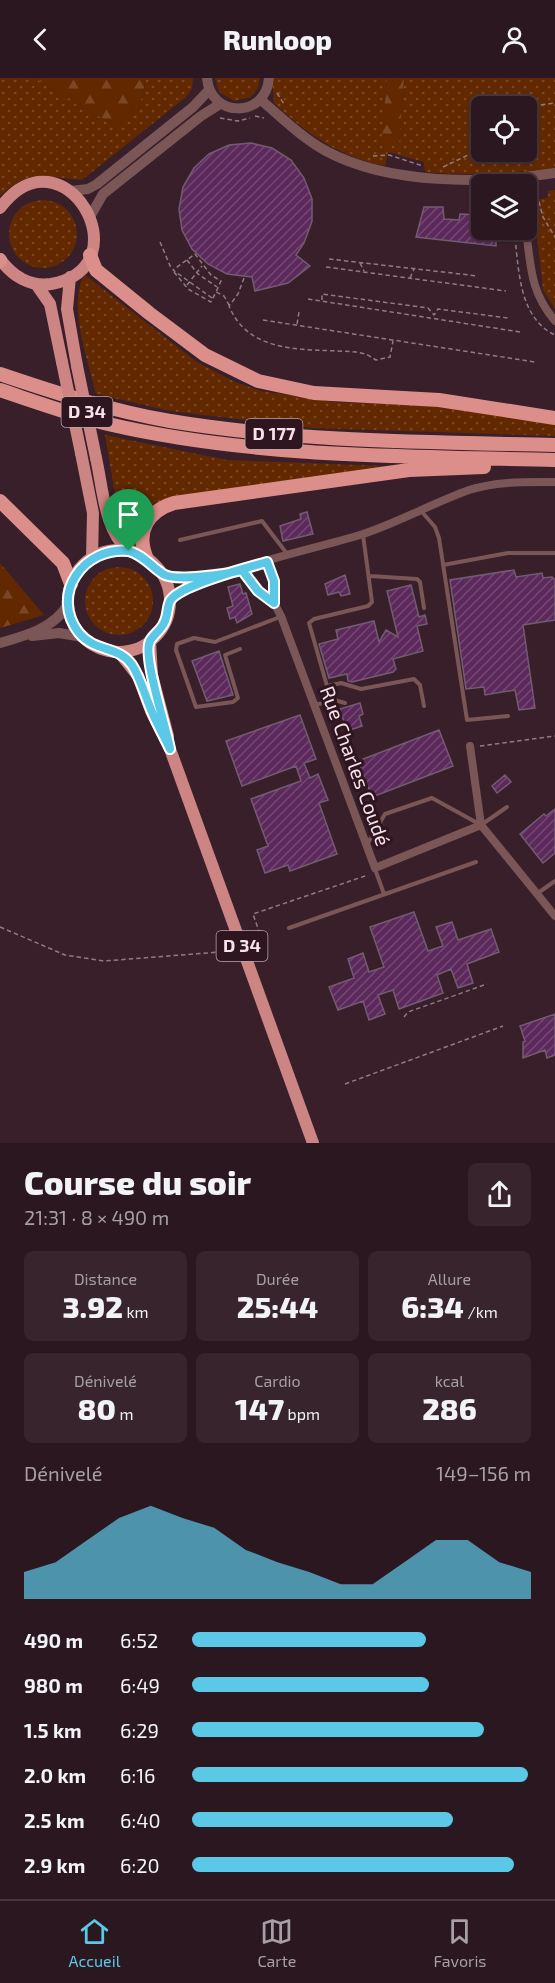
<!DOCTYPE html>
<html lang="fr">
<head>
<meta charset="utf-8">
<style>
  body { margin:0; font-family:"Exo 2",sans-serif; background:#37242d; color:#f1f3f6; height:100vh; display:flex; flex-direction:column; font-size:22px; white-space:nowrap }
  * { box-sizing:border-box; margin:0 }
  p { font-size:20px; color:#a69fa5 }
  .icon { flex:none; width:33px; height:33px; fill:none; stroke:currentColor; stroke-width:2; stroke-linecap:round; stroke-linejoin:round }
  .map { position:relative; height:1065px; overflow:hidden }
  .sheet { display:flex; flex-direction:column; background:#2b1720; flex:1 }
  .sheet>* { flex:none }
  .fabs { position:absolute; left:471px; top:18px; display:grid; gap:12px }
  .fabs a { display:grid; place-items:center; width:66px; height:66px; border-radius:9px; background:#2b1720; box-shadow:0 2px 4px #0004,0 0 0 2px #47363e; font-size:30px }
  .pin { position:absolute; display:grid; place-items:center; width:51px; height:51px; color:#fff; margin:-62px -26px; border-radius:50% 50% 50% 0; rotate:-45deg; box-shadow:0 0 6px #0007 }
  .pin .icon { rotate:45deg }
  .round { display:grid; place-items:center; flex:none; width:63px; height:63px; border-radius:9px; background:#37242d }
  .overview { display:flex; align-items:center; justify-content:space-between; height:102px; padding:0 24px }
  h1 { font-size:33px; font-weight:800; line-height:45px }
  .figures { display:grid; grid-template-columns:repeat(3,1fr); gap:9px; height:102px; padding:6px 24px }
  .figures div { display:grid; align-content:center; border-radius:9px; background:#37242d; text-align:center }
  .figures b { font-size:30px; font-weight:800 }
  .figures small { font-size:16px; font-weight:400 }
  .figures p { font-size:16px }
  .chart { height:168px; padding:12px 24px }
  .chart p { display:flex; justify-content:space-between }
  .chart svg { width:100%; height:108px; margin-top:6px; fill:#5ac8e6; opacity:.7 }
  ul { padding:0 24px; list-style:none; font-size:20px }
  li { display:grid; grid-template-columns:96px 72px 1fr; align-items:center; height:45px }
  li i { height:15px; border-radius:8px; background:#5ac8e6 }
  header { display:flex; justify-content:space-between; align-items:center; height:78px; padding:0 24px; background:#2b1720; font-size:27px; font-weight:800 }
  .dock { display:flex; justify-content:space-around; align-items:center; height:84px; border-top:2px solid #47363e; background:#2b1720; font-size:16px; color:#a69fa5 }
  .dock a { display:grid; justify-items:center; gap:3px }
  .dock .active { color:#5ac8e6 }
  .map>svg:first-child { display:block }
  .grass { fill:url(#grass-dots); fill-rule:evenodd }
  .forest { fill:url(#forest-firs) }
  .building { fill:url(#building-hatch); stroke:#725c71; stroke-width:1.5 }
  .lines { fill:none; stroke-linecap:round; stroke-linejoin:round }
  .path { stroke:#917b83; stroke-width:1.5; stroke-dasharray:4.5 3; stroke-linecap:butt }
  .service { stroke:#7a5756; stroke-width:4 }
  .minor { stroke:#7a5756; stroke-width:8 }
  .tertiary { stroke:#7a5756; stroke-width:10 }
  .primary { stroke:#cc8582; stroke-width:12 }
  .trunk { stroke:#dc8e8b; stroke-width:14 }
  .primary-bridge { stroke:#cc8582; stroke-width:12 }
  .route-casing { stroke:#fff; stroke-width:12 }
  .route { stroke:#5ac8e6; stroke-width:8 }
  .labels { text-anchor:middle; stroke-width:6; stroke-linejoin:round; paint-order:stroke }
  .shield { fill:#2f1520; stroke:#baa5ad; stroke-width:1.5 }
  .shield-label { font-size:18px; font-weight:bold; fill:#f6e3e9 }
  .street-label { font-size:20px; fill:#f6e3e9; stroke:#2f1520 }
</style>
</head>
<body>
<header><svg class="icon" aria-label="back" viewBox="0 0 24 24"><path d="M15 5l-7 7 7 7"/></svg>Runloop<svg class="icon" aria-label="person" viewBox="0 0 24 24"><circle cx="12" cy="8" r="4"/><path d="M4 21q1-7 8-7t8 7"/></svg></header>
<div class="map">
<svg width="555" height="1065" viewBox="0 0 555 1065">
  <defs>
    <pattern id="grass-dots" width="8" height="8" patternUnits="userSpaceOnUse" patternTransform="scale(1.5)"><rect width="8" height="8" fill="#622800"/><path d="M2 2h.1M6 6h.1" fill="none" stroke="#794725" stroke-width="1.8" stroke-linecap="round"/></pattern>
    <pattern id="forest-firs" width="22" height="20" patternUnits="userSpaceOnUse" patternTransform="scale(1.5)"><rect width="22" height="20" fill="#622800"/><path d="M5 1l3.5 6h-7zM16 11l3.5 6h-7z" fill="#794725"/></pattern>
    <pattern id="building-hatch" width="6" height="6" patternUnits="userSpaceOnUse" patternTransform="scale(1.5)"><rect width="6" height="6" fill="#5c295c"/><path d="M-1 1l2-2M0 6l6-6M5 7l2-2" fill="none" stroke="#744873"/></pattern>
  </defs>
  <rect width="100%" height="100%" fill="#391f2a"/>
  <path class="grass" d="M0 0H35L117 49 142 20 146 0H193L192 11 186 19 82 102C46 99 29 90 0 118Z
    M215 0H260L258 10 251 19 234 23 219 14Z
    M272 0H387L385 23 399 65 404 0H555V91C511 95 469 98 425 94L424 84 388 74 385 88C340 79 307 56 274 25ZM482 28H526V74H482Z
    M555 112V231L543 212 533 122 548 120V113Z
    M9 156a34 34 0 1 1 68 0a34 34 0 1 1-68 0Z
    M85 197 197 284 235 304 261 313 335 324 438 328 555 345V358L312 350 170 333 96 316C89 285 66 223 85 197Z
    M105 357 227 382 412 389 163 422 148 433 138 473 124 461 121 452Z
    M85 523a34 34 0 1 1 68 0a34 34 0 1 1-68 0Z"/>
  <path class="forest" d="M35 0H146L142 20 117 49Z
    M387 0H404L399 66 382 63Z
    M0 485 44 537 0 550Z"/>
  <path class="building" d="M251 65 272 70 291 82 304 100 312 121V143L304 165 296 177 310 188 288 205 255 213 252 199 227 196 208 186 192 171 182 152 179 131 183 109 194 90 209 76 229 67Z
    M424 129H443L444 141 459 142 460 136 482 137V152H496V168L416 159Z
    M307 434 313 456 283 463 280 448 301 441 300 436Z
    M514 492 516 499 542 495 543 500 552 499 555 502V542L523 547 535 630 519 632 515 612 485 617 484 609 466 611 450 502Z
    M345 497 350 516 341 518 339 514 328 517 325 506Z
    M240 506 243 516 246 515 252 536 237 545 235 539 230 541 227 530 233 528 228 509Z
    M411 507 419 539 425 537 427 546 417 548 423 573 393 581 396 591 393 594 352 604 348 603 347 596 329 600 319 566 338 561 336 552 374 543 379 564 386 552 398 559 387 513Z
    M219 573 233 617 207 623 192 583Z
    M360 625 363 636 359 638 362 648 347 653 340 631Z
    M300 637 316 681 304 685 310 700 318 696 328 722 319 725 337 776 290 793 288 787 265 795 257 772 268 768 251 721 301 703 296 688 242 708 226 663Z
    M439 652 453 688 372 719 358 683Z
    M505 697 511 704 497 715 492 708Z
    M555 731V775L543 785 520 756 544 736 546 738Z
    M414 834 428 873 443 868 436 849 452 844 458 862 491 851 499 874 467 886 473 905 458 910 451 891 437 897 443 915 399 931 393 912 378 917 385 936 369 942 363 923 338 932 329 909 354 900 348 881 363 875 369 894 384 889 370 849Z
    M555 936V977L547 980 545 972 523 980V964L525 963 520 948Z"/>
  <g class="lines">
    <path class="path" d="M277 15 284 26
      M526 29 555 25
      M255 38 264 40
      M220 40 238 43 250 40
      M373 78 389 77 423 88
      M443 89 468 77 482 59
      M535 109 543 139 555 159
      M514 152C519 187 517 239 555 257
      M160 164 171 190
      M329 181 478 198
      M187 182 198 196 217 209
      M360 185 364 193
      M326 189 506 213
      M174 194 188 211 211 224 216 214 224 218 229 227
      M244 200 238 216 229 228C250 279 310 270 356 274L366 276 376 282 390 279 393 263
      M410 200 414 191
      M187 207 202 188
      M212 220 173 192 195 176 211 197 221 203 216 214
      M308 221 520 254
      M322 222V216L428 230 434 237 438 231 508 240
      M263 242 535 284
      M297 246 299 234
      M480 668 555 658
      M0 849 65 877 104 883 232 873
      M254 865 262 862 253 836 368 797
      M404 939 408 934 487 906
      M345 1006 503 948"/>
    <path class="service" d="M422 434 435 449 439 460 467 642 508 638
      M363 457 372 524 368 528 314 541 309 545 327 608 341 605 361 611 414 601 420 607 424 628
      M180 462 262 443 288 477
      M443 487 508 475H555
      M370 498 417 501 420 504 424 530
      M240 571 225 577 238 620 233 624 196 629 176 572 177 566 194 560 215 564 280 539
      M315 627 334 622 345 625
      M368 765 385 736 432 720 481 747 507 729
      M375 791 384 816
      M538 815 555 803
      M289 850 476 784"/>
    <path class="minor" d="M526 152C531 189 530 213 555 243
      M267 484 275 503 274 525
      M241 492 258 513 274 525 281 538 375 790 481 747
      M162 496 182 499 215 498
      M170 524C196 495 320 470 363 456 399 444 433 425 469 412 497 403 526 404 555 404
      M470 668 481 747 555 838"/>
    <path class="tertiary" d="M207 0C210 40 266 41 269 0
      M261 22C281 39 302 60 326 73 389 107 485 106 555 95
      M71 113 88 111 97 106 193 29 209 12
      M91 137 103 116 201 38 220 26
      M32 558 59 555 83 559
      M0 565C25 558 55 550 68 526"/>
    <path class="primary" d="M0 130C63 46 146 189 51 206 30 209 12 198 0 181
      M70 199 67 231 77 288
      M36 206 50 226 62 284
      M81 375 93 435 92 480
      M96 380C103 410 104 453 129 473
      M68 523a51 51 0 1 1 102 0a51 51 0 1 1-102 0Z
      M150 563 152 597 168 658
      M119 574 138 598 151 633 170 671 313 1065"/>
    <path class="trunk" d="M90 177 96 192 149 235 205 277 258 303 314 315 439 322 555 340
      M0 183V182
      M0 296C56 315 112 333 170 343 297 364 427 364 555 367
      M0 312C36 324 72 337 108 346 254 380 406 378 555 382
      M0 423 63 485 71 506
      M147 481C135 454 148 433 174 425L409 392 484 389"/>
    <path class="primary-bridge" d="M62 284 81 375
      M77 288 96 380"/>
  </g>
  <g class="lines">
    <defs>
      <path id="route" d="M129 473C84 468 49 516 79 555 96 575 118 567 132 587 141 601 145 618 152 634 157 646 164 658 170 671 167 651 142 578 150 563 153 557 161 552 164 545 168 538 167 529 170 523 179 507 247 490 267 484L274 503V525L258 513 242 492C227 496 175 504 163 496 150 488 145 478 129 473"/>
    </defs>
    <use href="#route" class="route-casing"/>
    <use href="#route" class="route"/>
  </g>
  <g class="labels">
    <g class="shield">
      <rect x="61.5" y="319" width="51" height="30" rx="4.5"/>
      <rect x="245.5" y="341" width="57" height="30" rx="4.5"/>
      <rect x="216.5" y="853" width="51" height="30" rx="4.5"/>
    </g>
    <g class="shield-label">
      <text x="87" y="340">D 34</text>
      <text x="274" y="362">D 177</text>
      <text x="242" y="874">D 34</text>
    </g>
    <g class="street-label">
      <text transform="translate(355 688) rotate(70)" y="7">Rue Charles Coudé</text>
    </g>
  </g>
</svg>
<div class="fabs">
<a><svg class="icon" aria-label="locate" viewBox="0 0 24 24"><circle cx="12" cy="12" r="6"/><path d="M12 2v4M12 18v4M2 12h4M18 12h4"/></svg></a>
<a><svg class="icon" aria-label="layers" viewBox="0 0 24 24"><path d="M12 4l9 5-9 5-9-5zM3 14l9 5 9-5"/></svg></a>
</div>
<div class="pin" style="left:129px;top:473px;background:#1e9e55"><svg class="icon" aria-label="arrive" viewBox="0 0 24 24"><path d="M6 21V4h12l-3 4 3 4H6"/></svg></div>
</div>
<section class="sheet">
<div class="overview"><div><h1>Course du soir</h1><p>21:31 · 8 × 490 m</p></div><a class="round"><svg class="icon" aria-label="share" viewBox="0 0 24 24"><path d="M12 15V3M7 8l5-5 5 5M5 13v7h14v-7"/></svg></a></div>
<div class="figures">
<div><p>Distance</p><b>3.92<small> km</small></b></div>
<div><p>Durée</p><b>25:44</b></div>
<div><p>Allure</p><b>6:34<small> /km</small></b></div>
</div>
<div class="figures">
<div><p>Dénivelé</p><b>80<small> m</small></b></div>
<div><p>Cardio</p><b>147<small> bpm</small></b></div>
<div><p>kcal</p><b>286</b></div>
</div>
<div class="chart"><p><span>Dénivelé</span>149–156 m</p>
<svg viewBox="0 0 160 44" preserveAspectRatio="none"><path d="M0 44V33L10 29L20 20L30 11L40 6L50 11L60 15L70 24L80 29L90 33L100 38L110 38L120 29L130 20L140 20L150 29L160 33V44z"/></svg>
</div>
<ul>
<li><b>490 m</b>6:52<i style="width:69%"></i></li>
<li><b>980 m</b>6:49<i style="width:70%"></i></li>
<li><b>1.5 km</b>6:29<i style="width:86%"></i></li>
<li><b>2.0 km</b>6:16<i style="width:99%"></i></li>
<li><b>2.5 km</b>6:40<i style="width:77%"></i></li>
<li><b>2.9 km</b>6:20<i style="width:95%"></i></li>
</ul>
</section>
<nav class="dock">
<a class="active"><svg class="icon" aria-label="home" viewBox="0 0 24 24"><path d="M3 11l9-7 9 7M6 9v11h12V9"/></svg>Accueil</a>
<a><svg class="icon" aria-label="map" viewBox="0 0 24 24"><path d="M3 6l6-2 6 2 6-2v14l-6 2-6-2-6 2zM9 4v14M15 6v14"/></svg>Carte</a>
<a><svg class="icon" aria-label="saved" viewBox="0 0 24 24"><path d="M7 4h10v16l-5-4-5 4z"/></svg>Favoris</a>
</nav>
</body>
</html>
